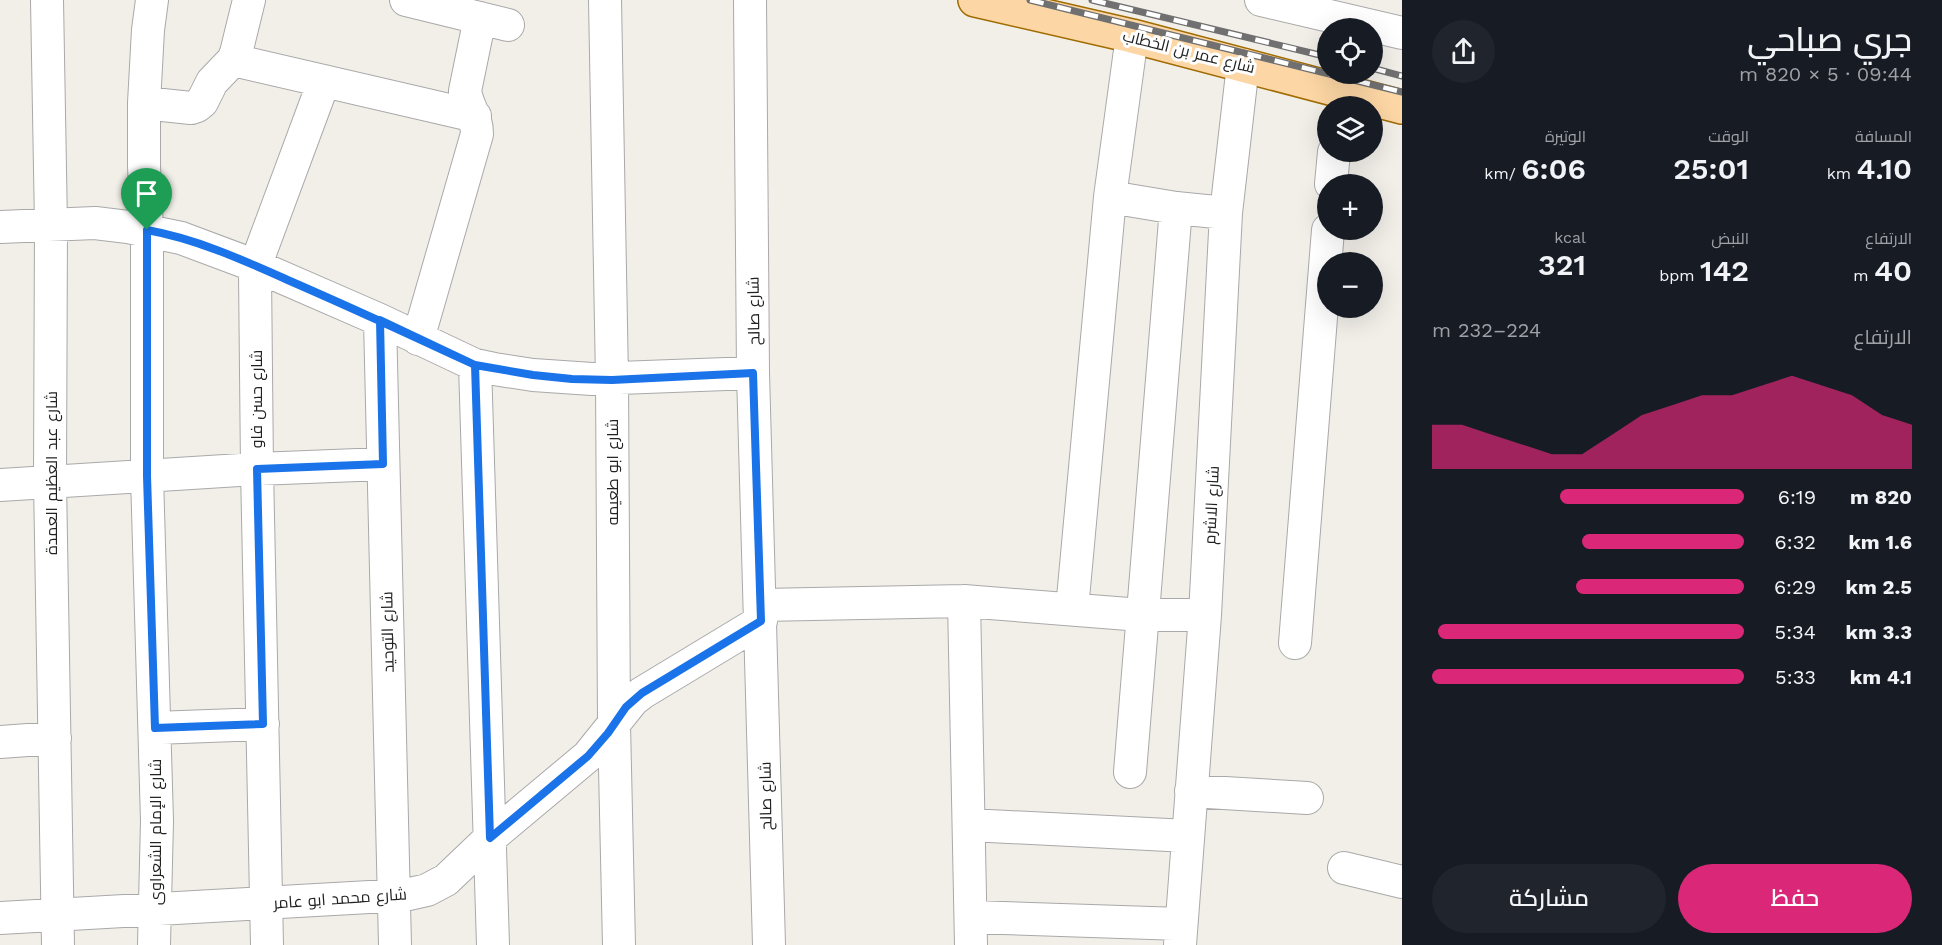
<!DOCTYPE html>
<html lang="ar">
<head>
<meta charset="utf-8">
<style>
  body { margin:0; font-family:"Work Sans",Cairo,sans-serif; background:#20242c; color:#f1f3f6; direction:rtl; height:100vh; display:flex; flex-direction:column; font-size:22px; white-space:nowrap }
  * { box-sizing:border-box; margin:0 }
  p { font-size:20px; color:#9ea1a6 }
  .icon { flex:none; width:33px; height:33px; fill:none; stroke:currentColor; stroke-width:2; stroke-linecap:round; stroke-linejoin:round }
  .map { position:relative; flex:1; overflow:hidden; direction:ltr }
  .panel { display:flex; flex-direction:column; background:#171b24; width:540px }
  .panel>* { flex:none }
  .fabs { position:absolute; left:1317px; top:18px; display:grid; gap:12px }
  .fabs a { display:grid; place-items:center; width:66px; height:66px; border-radius:50%; background:#171b24; box-shadow:0 6px 24px #0002; font-size:30px }
  .pin { position:absolute; display:grid; place-items:center; width:51px; height:51px; color:#fff; margin:-62px -26px; border-radius:50% 50% 50% 0; rotate:-45deg; box-shadow:0 0 6px #0007 }
  .pin .icon { rotate:45deg }
  .round { display:grid; place-items:center; flex:none; width:63px; height:63px; border-radius:32px; background:#20242c }
  .summary { display:flex; align-items:center; justify-content:space-between; height:102px; padding:0 30px }
  h1 { font-size:33px; font-weight:600; line-height:45px }
  .figures { display:grid; grid-template-columns:repeat(3,1fr); gap:9px; height:102px; padding:6px 30px }
  .figures div { display:grid; align-content:center }
  .figures b { font-size:30px; font-weight:600 }
  .figures small { font-size:16px; font-weight:400 }
  .figures p { font-size:16px }
  .chart { height:168px; padding:12px 30px }
  .chart p { display:flex; justify-content:space-between }
  .chart svg { width:100%; height:108px; margin-top:6px; fill:#db2777; opacity:.7 }
  .primary-button { display:flex; gap:12px; margin-top:auto; padding:12px 30px }
  .primary-button a { flex:1; height:69px; border-radius:36px; background:#db2777; color:#fff; font-size:24px; font-weight:600; line-height:69px; text-align:center }
  .primary-button a+a { background:#20242c; color:#f1f3f6 }
  ul { padding:0 30px; list-style:none; font-size:20px }
  li { display:grid; grid-template-columns:96px 72px 1fr; align-items:center; height:45px }
  li i { height:15px; border-radius:8px; background:#db2777 }
  main { display:flex; flex:1; min-height:0 }
  .map>svg:first-child { display:block }
  .lines { fill:none; stroke-linecap:round; stroke-linejoin:round }
  .minor-casing { stroke:#a9a9a9; stroke-width:34 }
  .major-casing { stroke:#a06b00; stroke-width:36 }
  .minor { stroke:#fff; stroke-width:32 }
  .major { stroke:#fcd6a4; stroke-width:33 }
  .rail-casing { stroke:#707070; stroke-width:7 }
  .rail { stroke:#fff; stroke-width:4.5; stroke-dasharray:14; stroke-linecap:butt }
  .route-casing { stroke:#fff; stroke-width:12 }
  .route { stroke:#1a73e8; stroke-width:8 }
  .labels { text-anchor:middle; stroke-width:6; stroke-linejoin:round; paint-order:stroke }
  .street-label { font-size:16px; fill:#222; stroke:#fff }
</style>
</head>
<body>
<main>
<section class="panel">
<div class="summary"><div><h1>جري صباحي</h1><p>09:44 · 5 × 820 m</p></div><a class="round"><svg class="icon" aria-label="share" viewBox="0 0 24 24"><path d="M12 15V3M7 8l5-5 5 5M5 13v7h14v-7"/></svg></a></div>
<div class="figures">
<div><p>المسافة</p><b>4.10<small> km</small></b></div>
<div><p>الوقت</p><b>25:01</b></div>
<div><p>الوتيرة</p><b>6:06<small> /km</small></b></div>
</div>
<div class="figures">
<div><p>الارتفاع</p><b>40<small> m</small></b></div>
<div><p>النبض</p><b>142<small> bpm</small></b></div>
<div><p>kcal</p><b>321</b></div>
</div>
<div class="chart"><p><span>الارتفاع</span>224–232 m</p>
<svg viewBox="0 0 160 44" preserveAspectRatio="none"><path d="M0 44V26L10 26L20 30L30 34L40 38L50 38L60 30L70 22L80 18L90 14L100 14L110 10L120 6L130 10L140 14L150 22L160 26V44z"/></svg>
</div>
<ul>
<li><b>820 m</b>6:19<i style="width:59%"></i></li>
<li><b>1.6 km</b>6:32<i style="width:52%"></i></li>
<li><b>2.5 km</b>6:29<i style="width:54%"></i></li>
<li><b>3.3 km</b>5:34<i style="width:98%"></i></li>
<li><b>4.1 km</b>5:33<i style="width:100%"></i></li>
</ul>
<div class="primary-button"><a>حفظ</a><a>مشاركة</a></div>
</section>
<div class="map">
<svg width="1402" height="945" viewBox="0 0 1402 945">
  <rect width="100%" height="100%" fill="#f2efe9"/>
  <g class="lines">
    <defs>
      <path id="minor" d="M47 0 51 225 50 481 58 945
        M152 0 148 30 144 103V166L147 230V476L157 821 154 945
        M406 0 508 25
        M605 0 612 379 614 724 619 945
        M750 0 753 373 769 945
        M1261 0 1402 33
        M233 60 475 116
        M144 103 191 108 197 106 202 102 212 82 233 60 236 53 249 0
        M1331 184 1334 152
        M1110 197 1176 208 1226 213
        M0 227 95 223 128 227 181 238 256 266 380 320 475 365 494 369 533 375 592 379 753 373
        M380 320 395 945
        M418 339 477 134C477 116 468 108 465 91L480 18
        M475 365 493 945
        M0 485 257 469 383 464
        M964 601 971 945
        M761 605 964 601 1141 615H1205
        M1072 609 1110 197 1132 36
        M1295 643 1328 230
        M155 728 263 724
        M0 742 55 738
        M1130 772 1176 208
        M1191 791 1307 798
        M970 825 1188 836
        M1344 868 1402 882
        M971 917 1181 924
        M0 918 405 895 427 890 446 880 490 838 588 756 633 700 642 693 761 621
        M267 945 257 469 255 273 259 256 324 81
        M1180 945 1205 615 1226 213 1243 65"/>
      <path id="major" d="M975 0 1132 36 1402 107"/>
    </defs>
    <use href="#minor" class="minor-casing"/>
    <use href="#major" class="major-casing"/>
    <use href="#minor" class="minor"/>
    <use href="#major" class="major"/>
    <defs>
      <path id="rail" d="M1030 0 1402 92
        M1092 0 1328 57
        M1372 68 1402 76"/>
    </defs>
    <use href="#rail" class="rail-casing"/>
    <use href="#rail" class="rail"/>
  </g>
  <g class="lines">
    <defs>
      <path id="route" d="M147 230V476L155 728 263 724 257 469 383 464 380 320 475 365 533 375 572 379 612 380 753 373 761 621 642 693 626 707 608 733 588 756 490 838 475 365C413 336 352 308 290 281 243 260 197 239 147 230"/>
    </defs>
    <use href="#route" class="route-casing"/>
    <use href="#route" class="route"/>
  </g>
  <g class="labels">
    <g class="street-label">
      <text transform="translate(1189 51) rotate(14)" y="6">شارع عمر بن الخطاب</text>
      <text transform="translate(753 311) rotate(-91)" y="6">شارع صالح</text>
      <text transform="translate(256 399) rotate(-90)" y="6">شارع حسن فاو</text>
      <text transform="translate(612 472) rotate(-90)" y="6">شارع ابو طعيمه</text>
      <text transform="translate(51 473) rotate(-90)" y="6">شارع عبد العظيم العمدة</text>
      <text transform="translate(1211 505) rotate(-87)" y="6">شارع الاشرم</text>
      <text transform="translate(387 632) rotate(-91)" y="6">شارع التوحيد</text>
      <text transform="translate(765 796) rotate(-91)" y="6">شارع صالح</text>
      <text transform="translate(155 832) rotate(-90)" y="6">شارع الإمام الشعراوى</text>
      <text transform="translate(340 898) rotate(-4)" y="6">شارع محمد ابو عامر</text>
    </g>
  </g>
</svg>
<div class="fabs">
<a><svg class="icon" aria-label="locate" viewBox="0 0 24 24"><circle cx="12" cy="12" r="6"/><path d="M12 2v4M12 18v4M2 12h4M18 12h4"/></svg></a>
<a><svg class="icon" aria-label="layers" viewBox="0 0 24 24"><path d="M12 4l9 5-9 5-9-5zM3 14l9 5 9-5"/></svg></a>
<a>+</a>
<a>−</a>
</div>
<div class="pin" style="left:147px;top:230px;background:#1e9e55"><svg class="icon" aria-label="arrive" viewBox="0 0 24 24"><path d="M6 21V4h12l-3 4 3 4H6"/></svg></div>
</div>
</main>
</body>
</html>
